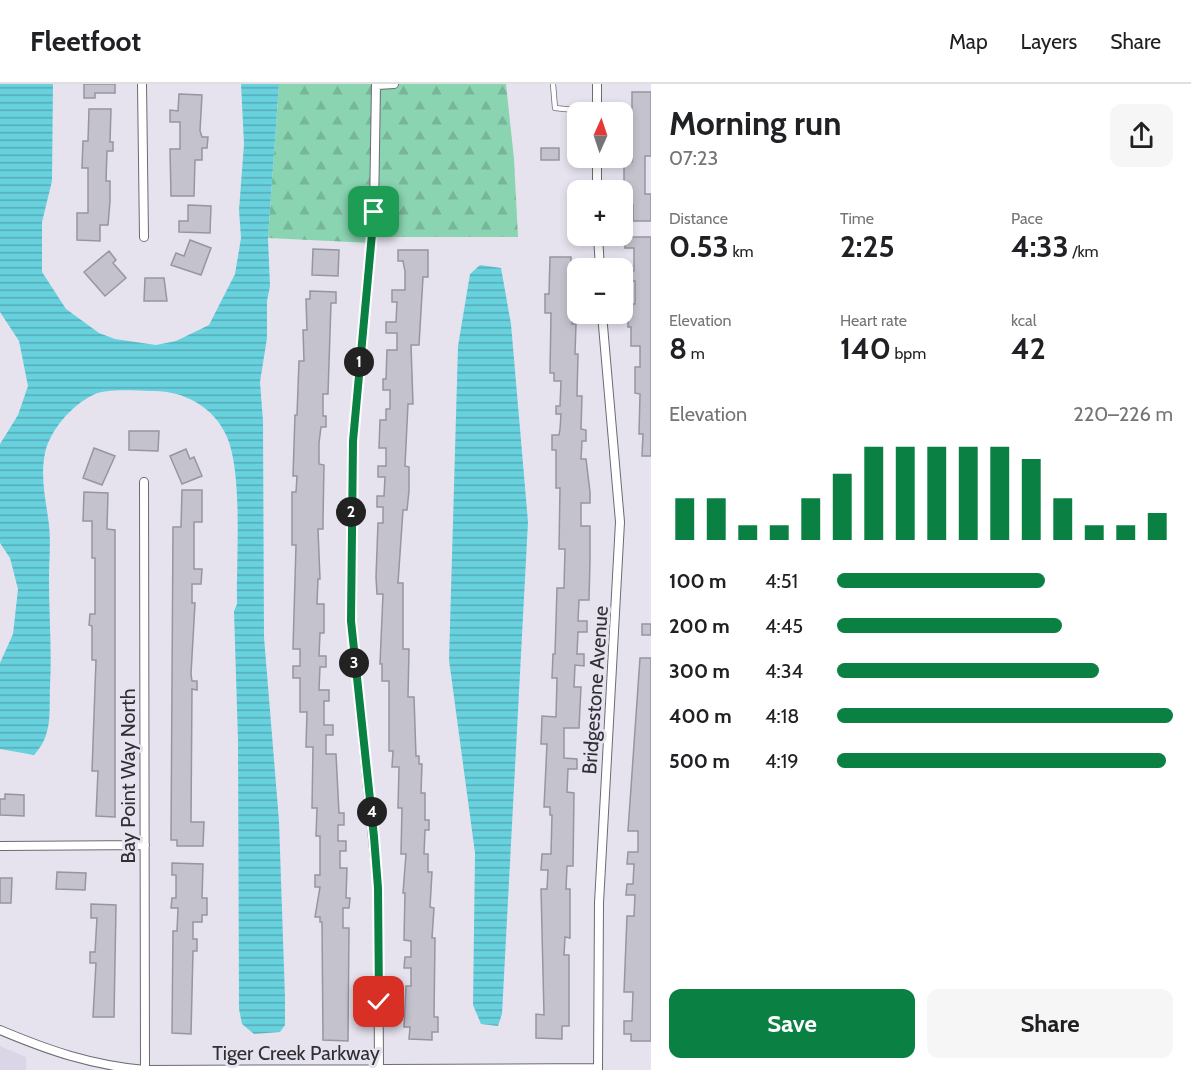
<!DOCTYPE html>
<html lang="en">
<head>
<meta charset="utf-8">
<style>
  body { margin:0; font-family:Cabin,sans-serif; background:#f6f6f6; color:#202124; height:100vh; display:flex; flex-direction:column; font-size:22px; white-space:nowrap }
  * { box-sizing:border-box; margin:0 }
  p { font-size:20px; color:#757577 }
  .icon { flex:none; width:33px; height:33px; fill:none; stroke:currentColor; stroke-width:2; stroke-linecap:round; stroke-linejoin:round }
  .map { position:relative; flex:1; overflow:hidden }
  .details { display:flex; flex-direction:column; background:#fff; width:540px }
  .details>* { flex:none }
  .needle { width:39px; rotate:3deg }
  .fabs { position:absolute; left:567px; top:18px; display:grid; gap:12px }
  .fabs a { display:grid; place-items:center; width:66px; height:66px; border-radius:12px; background:#fff; box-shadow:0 3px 9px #0003; font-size:30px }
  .pin { position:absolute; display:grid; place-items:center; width:51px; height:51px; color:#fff; margin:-26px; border-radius:12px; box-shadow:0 3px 9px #0006 }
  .km { position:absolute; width:30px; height:30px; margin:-15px; border-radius:50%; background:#222; color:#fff; font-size:16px; line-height:30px; text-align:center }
  .round { display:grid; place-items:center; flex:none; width:63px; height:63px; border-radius:12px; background:#f6f6f6 }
  .overview { display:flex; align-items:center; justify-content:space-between; height:102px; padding:0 18px }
  h1 { font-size:33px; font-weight:700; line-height:45px }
  .metrics { display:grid; grid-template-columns:repeat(3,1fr); gap:9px; height:102px; padding:6px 18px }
  .metrics div { display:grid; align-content:center }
  .metrics b { font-size:30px; font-weight:700 }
  .metrics small { font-size:16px; font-weight:400 }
  .metrics p { font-size:16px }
  .chart { height:168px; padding:12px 18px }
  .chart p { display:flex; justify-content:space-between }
  .chart svg { width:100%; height:108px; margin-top:6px; stroke:#0b8043; stroke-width:6 }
  .cta { display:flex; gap:12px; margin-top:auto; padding:12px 18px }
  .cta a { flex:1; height:69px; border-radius:12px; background:#0b8043; color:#fff; font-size:24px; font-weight:700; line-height:69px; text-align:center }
  .cta a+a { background:#f6f6f6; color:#202124 }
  ul { padding:0 18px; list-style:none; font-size:20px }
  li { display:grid; grid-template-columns:96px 72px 1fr; align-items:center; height:45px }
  li i { height:15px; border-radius:8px; background:#0b8043 }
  header { display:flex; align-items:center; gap:36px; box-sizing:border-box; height:84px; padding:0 30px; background:#fff; border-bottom:2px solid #e0e0e0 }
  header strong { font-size:28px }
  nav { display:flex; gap:33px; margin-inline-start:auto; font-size:21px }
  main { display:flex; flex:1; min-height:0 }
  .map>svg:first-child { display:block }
  .built { fill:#dad6e8 }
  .forest { fill:url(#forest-firs) }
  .water { fill:url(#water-rules) }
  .building { fill:#c4c2cd; stroke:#9795a0; stroke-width:1.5 }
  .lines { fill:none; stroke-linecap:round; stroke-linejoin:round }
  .lane-casing { stroke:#6c6a75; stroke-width:6 }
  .street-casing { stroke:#6c6a75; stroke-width:10 }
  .lane { stroke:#fff; stroke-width:4.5 }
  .street { stroke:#fff; stroke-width:8 }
  .route-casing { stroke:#fff; stroke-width:12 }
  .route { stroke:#0b8043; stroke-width:8 }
  .labels { text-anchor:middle; stroke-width:6; stroke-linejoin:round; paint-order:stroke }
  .street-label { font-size:20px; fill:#302f34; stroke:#e6e3ef }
</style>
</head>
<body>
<header>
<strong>Fleetfoot</strong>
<nav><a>Map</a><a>Layers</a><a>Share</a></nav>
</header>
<main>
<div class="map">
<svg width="651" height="986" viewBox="0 0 651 986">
  <defs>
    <pattern id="forest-firs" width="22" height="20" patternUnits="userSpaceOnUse" patternTransform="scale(1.5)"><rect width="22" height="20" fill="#8ad4b1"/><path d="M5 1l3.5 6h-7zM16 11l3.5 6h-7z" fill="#77b699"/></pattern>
    <pattern id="water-rules" width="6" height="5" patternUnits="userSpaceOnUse" patternTransform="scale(1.5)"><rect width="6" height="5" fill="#68d1de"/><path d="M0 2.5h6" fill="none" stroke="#56aab5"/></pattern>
  </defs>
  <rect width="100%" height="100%" fill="#e6e3ef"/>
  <path class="built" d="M0 962 26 973V986H0Z"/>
  <path class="forest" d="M279 0H506L514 75 518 153H372L371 159 268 154Z"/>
  <path class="water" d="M0 0H53L52 97 42 138V188L66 225 99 249 115 255 156 261 176 257 209 241 235 190 241 154 239 126 244 60 241 0H279L268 154 270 202 267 217V254L260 298 263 337 264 553 279 737 285 914V941L280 948 254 950 242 940 239 925 238 657 234 527 237 520C236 477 243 390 227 353 214 322 182 306 151 307 134 307 108 304 93 311 72 321 50 346 45 369 40 395 46 416 49 441 51 459 49 477 49 495 49 532 52 566 50 603 49 628 53 651 34 671L0 665V579L13 550 18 505 10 474 0 459V360L18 331 28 302 19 257 0 228Z
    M480 181 501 184 511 240 528 438 502 930 498 942 481 940 473 921 475 769 449 576 458 262 470 190Z"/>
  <path class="building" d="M84 0H115V9H95V14H84Z
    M632 8H651V72H645V110H651V137H633V121H624V78H632V57H623V24H632Z
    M179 10 202 11 200 47 202 53H208L207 64H202V76H195L194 112H171L170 65H180V38H170V26L178 27Z
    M89 25H111L110 58H113V67H107L106 97H110V117L108 141H100V157L77 156V129H88V84H82L83 57H88Z
    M541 64H559V76H541Z
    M188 121 211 122 210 149 179 148V137H188Z
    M625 153H651V372H642L643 350H639L640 310 635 309V283H640V262H631V243H628L629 220H635V197H627V186L634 187V164H625Z
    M190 156 211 164 201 191 171 181 176 169 184 172Z
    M313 165 339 166 338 192 312 191Z
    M398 166H428V193H423L419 261H411L413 320H408L405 382 409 383V407L407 426H403L398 499H403V565H409L408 613H414L416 672H419V680H422L421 709H425V736H429V746H425L424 770H428V788H432L430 823 434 824 432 854H435L434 933H438V948H432V956L409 955 410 943H404L406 902H411V884H404L405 873H411V857L404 856 405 809H403L406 770H401L402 724H398L399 683H392L393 667H389V597H382V580H380L383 510H377L376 493 378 439H383V423H377V412H384L385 393H378V382H386V364H379L380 336H386V325H390V306H383V295H386L387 266H397V249H386V238H396L397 218H392V206H405V187L403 177H398Z
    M109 167 116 176 113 179 126 194 105 212 84 188Z
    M550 173H571L570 210H573L572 240H576L575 270H578L577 312H582L581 345 586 346V357H582L581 375H586L590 408V419H581V442H590V475L589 516H579L578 537H587V548H578L577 570H584V582L575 581 574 603H581L579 644H564V674L577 675V685H568L567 708 574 709 573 782H567L566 805H570V854L565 853 564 871H569V942H562V955L536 954V930L544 931 541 805H547L548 786H541L542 770H551L552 731H550V723H544L547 660H541L542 632 556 633 557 594H552L553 570H555L557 504H564L565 465H559L560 404H556V366H552V351H559L560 345 561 330H556V322H560L561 297H554V289H550L551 229H545V210H549Z
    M145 194H164L167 217H144Z
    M310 207 336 208V219H331L328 310H323V332H326V343H321L319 359V380L324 381 323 435V445H318L320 495H318L317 520H324V549H320L319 572H326V583H320L319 606H329V617H324V641H333V651H326V670H336L339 729H344V741H338V757H346V767H340V784H347L346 814H350L349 824H343V844H349L348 957 323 956 322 838H320V833H315L320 803H315V791H320V752H316L317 724H312L313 663H306L307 628H300V594H293V582H300V565H293L296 461H292V408H296L297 392H293L295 331H297L299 277H304L303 246H307L306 215H310Z
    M129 347H159L158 367 129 366Z
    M94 364 115 372 102 401 83 394Z
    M186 365 190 375 194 373 202 392 182 400 170 372Z
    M182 406H202V438H194V485H202L201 500H192V519H195L191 590 192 597H197V606L192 605 191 738H204L203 762H177V756H171L173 443H181Z
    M84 408 108 409 107 445 115 446V733L96 732 98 687H92L96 576H92V542L89 541 90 530H95V474H92V437H83Z
    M642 540H651V551H642Z
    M640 574H651V957H631V950H624V937H632L633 908H624L627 832H634L635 811H626L627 800H633L634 780H627L628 768H638V747H628Z
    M5 710 24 711V732L0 731V715H5Z
    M172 779 203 780 202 814H207V831H202V838H193V855H197V867H193L191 950 172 949 173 847H177L178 824H171L172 814H176V791H172Z
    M57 788 86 789 85 806 56 805Z
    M0 794H12L11 819H0Z
    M91 820 116 821 114 933H93L96 879H90V868H95L97 834H91Z"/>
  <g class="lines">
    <defs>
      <path id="lane" d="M553 0 555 24 574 26"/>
      <path id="street" d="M142 0 144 153
        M376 0 374 128 353 357 351 537 378 804 379 986
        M597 0V28
        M377 1 394 0
        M597 106V74
        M598 152 600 184
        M144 398 145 986
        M0 762 145 761
        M0 946C50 967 91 981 145 986L598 984
        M598 986 599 819 620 438 602 230"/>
    </defs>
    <use href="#lane" class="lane-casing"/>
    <use href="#street" class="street-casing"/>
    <use href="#lane" class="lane"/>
    <use href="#street" class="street"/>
  </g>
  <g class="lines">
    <defs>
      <path id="route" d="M374 128 353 357 351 537 374 753 378 804 379 918"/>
    </defs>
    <use href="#route" class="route-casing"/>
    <use href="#route" class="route"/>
  </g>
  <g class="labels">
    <g class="street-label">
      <text transform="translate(595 606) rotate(-86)" y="7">Bridgestone Avenue</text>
      <text transform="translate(128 692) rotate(-90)" y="7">Bay Point Way North</text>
      <text x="296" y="976">Tiger Creek Parkway</text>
    </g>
  </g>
</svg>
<div class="fabs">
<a><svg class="needle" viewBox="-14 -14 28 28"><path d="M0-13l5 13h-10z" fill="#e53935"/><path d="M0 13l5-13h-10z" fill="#757577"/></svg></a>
<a>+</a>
<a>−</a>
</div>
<div class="pin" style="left:374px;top:128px;background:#1e9e55"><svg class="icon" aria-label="arrive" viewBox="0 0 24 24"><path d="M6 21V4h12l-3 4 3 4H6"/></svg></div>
<div class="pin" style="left:379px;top:918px;background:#d93025"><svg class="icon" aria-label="check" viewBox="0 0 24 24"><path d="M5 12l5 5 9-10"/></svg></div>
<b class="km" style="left:359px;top:278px">1</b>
<b class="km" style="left:351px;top:428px">2</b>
<b class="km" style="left:354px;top:579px">3</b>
<b class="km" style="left:372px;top:728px">4</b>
</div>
<section class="details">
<div class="overview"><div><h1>Morning run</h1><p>07:23</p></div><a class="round"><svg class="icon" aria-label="share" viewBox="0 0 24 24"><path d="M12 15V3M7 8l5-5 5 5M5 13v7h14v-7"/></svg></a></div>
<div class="metrics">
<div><p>Distance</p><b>0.53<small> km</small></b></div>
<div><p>Time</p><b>2:25</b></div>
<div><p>Pace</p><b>4:33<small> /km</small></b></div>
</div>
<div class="metrics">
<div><p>Elevation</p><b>8<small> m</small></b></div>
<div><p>Heart rate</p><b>140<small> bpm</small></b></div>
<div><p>kcal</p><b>42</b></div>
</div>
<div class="chart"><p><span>Elevation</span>220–226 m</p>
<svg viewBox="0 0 160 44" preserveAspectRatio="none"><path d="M5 44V27M15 44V27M25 44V38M35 44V38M45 44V27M55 44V17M65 44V6M75 44V6M85 44V6M95 44V6M105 44V6M115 44V11M125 44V27M135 44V38M145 44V38M155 44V33"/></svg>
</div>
<ul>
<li><b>100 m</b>4:51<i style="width:62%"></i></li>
<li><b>200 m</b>4:45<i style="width:67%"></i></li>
<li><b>300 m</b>4:34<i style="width:78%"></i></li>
<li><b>400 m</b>4:18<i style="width:100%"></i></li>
<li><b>500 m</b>4:19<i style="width:98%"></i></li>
</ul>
<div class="cta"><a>Save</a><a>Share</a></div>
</section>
</main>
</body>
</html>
